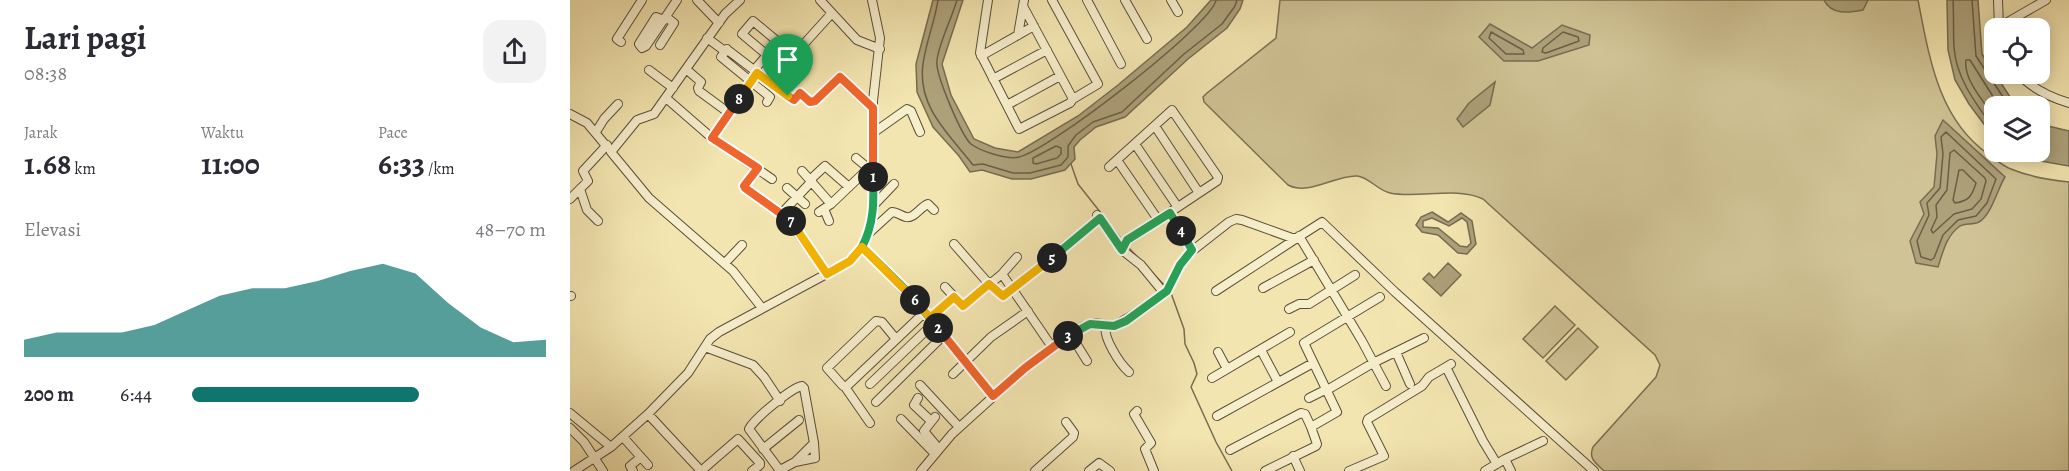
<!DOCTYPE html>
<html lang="id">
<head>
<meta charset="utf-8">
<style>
  body { margin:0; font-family:Alegreya,serif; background:#f2f2f3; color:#2b2b33; height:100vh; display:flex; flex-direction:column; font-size:22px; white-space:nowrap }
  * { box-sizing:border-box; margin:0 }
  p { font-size:20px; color:#7c7c81 }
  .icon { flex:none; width:33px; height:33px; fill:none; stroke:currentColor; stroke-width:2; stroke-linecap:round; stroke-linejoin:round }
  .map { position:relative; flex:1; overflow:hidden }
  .details { display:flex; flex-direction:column; background:#fff; width:570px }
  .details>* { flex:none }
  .controls { position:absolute; left:1414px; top:18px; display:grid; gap:12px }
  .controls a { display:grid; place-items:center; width:66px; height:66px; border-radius:12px; background:#fff; box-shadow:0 3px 15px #0003; font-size:30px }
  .pin { position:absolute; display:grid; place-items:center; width:51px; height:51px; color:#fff; margin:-62px -26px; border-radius:50% 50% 50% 0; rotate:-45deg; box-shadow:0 0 6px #0007 }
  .pin .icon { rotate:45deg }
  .km { position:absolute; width:30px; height:30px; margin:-15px; border-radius:50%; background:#222; color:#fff; font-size:16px; line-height:30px; text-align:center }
  .round { display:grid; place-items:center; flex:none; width:63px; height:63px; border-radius:18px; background:#f2f2f3 }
  .summary { display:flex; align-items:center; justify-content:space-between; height:102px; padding:0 24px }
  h1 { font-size:33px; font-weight:700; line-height:45px }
  .stats { display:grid; grid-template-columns:repeat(3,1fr); gap:9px; height:102px; padding:6px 24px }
  .stats div { display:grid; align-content:center }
  .stats b { font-size:30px; font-weight:700 }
  .stats small { font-size:16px; font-weight:400 }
  .stats p { font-size:16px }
  .chart { height:168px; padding:12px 24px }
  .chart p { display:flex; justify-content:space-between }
  .chart svg { width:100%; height:108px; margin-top:6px; fill:#0f766e; opacity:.7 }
  ul { padding:0 24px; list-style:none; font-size:20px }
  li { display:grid; grid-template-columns:96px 72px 1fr; align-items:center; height:45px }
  li i { height:15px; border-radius:8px; background:#0f766e }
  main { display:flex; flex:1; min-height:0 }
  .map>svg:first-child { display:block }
  .green { fill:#d0c395; stroke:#7b7054; stroke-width:1.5 }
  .water { fill:#ada17a; stroke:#776c50; stroke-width:1.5; fill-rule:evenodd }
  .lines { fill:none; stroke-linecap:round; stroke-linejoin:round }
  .shore { stroke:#6a5f46; stroke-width:1.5 }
  .stream { stroke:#776c50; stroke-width:1.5 }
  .minor-casing { stroke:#594f3a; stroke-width:10 }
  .minor { stroke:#f7eecc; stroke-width:8 }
  .split-1-casing { stroke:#fff; stroke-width:12 }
  .split-2-casing { stroke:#fff; stroke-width:12 }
  .split-3-casing { stroke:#fff; stroke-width:12 }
  .split-4-casing { stroke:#fff; stroke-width:12 }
  .split-5-casing { stroke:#fff; stroke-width:12 }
  .split-6-casing { stroke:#fff; stroke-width:12 }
  .split-7-casing { stroke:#fff; stroke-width:12 }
  .split-8-casing { stroke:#fff; stroke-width:12 }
  .split-9-casing { stroke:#fff; stroke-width:12 }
  .split-1 { stroke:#f0652b; stroke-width:8 }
  .split-2 { stroke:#22a559; stroke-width:8 }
  .split-3 { stroke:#f0652b; stroke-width:8 }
  .split-4 { stroke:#22a559; stroke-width:8 }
  .split-5 { stroke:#22a559; stroke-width:8 }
  .split-6 { stroke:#f5b400; stroke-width:8 }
  .split-7 { stroke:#f5b400; stroke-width:8 }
  .split-8 { stroke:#f0652b; stroke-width:8 }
  .split-9 { stroke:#f5b400; stroke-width:8 }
</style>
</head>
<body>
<main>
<section class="details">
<div class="summary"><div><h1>Lari pagi</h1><p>08:38</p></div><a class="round"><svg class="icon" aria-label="share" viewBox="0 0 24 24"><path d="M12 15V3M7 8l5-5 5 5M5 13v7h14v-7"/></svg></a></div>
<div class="stats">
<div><p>Jarak</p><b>1.68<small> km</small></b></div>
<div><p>Waktu</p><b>11:00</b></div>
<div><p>Pace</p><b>6:33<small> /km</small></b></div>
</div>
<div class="chart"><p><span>Elevasi</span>48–70 m</p>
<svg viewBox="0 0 160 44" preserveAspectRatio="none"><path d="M0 44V37L10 34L20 34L30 34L40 31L50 25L60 19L70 16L80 16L90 13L100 9L110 6L120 10L130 22L140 32L150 38L160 37V44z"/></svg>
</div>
<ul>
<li><b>200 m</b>6:44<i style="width:64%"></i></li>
</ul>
</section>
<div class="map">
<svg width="1499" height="471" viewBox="0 0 1499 471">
  <rect width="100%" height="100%" fill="#f3e5b0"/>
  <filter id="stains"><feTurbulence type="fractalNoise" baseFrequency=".00333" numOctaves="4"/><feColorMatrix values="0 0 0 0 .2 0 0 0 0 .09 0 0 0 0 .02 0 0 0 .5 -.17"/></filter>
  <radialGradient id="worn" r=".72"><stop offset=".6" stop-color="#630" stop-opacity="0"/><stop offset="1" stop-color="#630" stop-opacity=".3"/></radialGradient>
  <path class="green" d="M710 0H1348C1359 56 1368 119 1418 154 1425 159 1433 166 1441 169 1460 177 1479 180 1499 182V471H1034C1026 463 1018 459 1023 447L1086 377 1090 365 1085 355 913 199C887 186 848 199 820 193 807 190 799 177 787 176 765 175 739 196 718 185L634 102 633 97 637 93 706 38Z
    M985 306 1005 325 973 358 953 339Z
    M1008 328 1028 347 996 380 976 361Z"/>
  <path class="water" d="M363 0H393L372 64 381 95 404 139 425 148 448 152 508 116 548 85 617 27 641 0H673L670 9 657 28 618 59 555 117 526 127 510 140 504 147 505 159 495 170 461 179H442L412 170 400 172 389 156 363 127 347 92 346 64Z
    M1254 0H1298L1293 10C1278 13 1261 15 1254 0Z
    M1377 0H1408L1412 54 1446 106H1425V139L1399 104 1385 80 1378 50Z
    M920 24 962 48 992 25 1020 35 1019 45 968 61H934L909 37Z
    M925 82 920 105 893 127 887 119 899 103Z
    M1373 120 1435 177C1427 190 1422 214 1409 222 1403 225 1395 223 1390 226 1376 236 1373 252 1368 267L1346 263 1340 241 1354 214 1350 202 1364 187 1367 154 1365 136Z
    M1470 122 1478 126 1499 131V166L1465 160 1449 152H1470Z
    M862 212 878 222 891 213 902 221 906 244 897 254 888 253 868 235 852 232 846 225 851 217ZM862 218 879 226 892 218 897 222 901 243 897 247 890 246 868 228 853 227V221Z
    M878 263 891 275 871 296 853 279 859 273 864 278Z"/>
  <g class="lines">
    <path class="shore" d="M368 0C365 21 356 42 353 64 347 107 379 134 403 165L413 164 443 173H460L491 165 498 157V146L506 135 523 122 552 112 614 54 652 24 665 6 667 0
      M387 0C383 15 365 52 367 65 368 79 391 135 401 144 410 151 437 160 449 157 477 152 643 24 646 0
      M1383 0C1384 16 1383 32 1384 47 1386 79 1407 105 1425 130
      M1402 0 1406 56 1439 106
      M921 32 953 50 954 54H936L919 38Z
      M993 32 1008 37 1009 41 976 53 972 52 973 48Z
      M1425 118C1414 102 1393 79 1396 60H1400L1429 106
      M1376 132 1426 179 1417 203 1406 216 1388 220 1373 235 1364 258 1361 260 1351 257 1347 241 1359 215 1357 203 1370 188 1373 154 1371 137Z
      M486 146 491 148V154L487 158 466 164 463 163V158Z
      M1384 150 1415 178 1416 181 1411 199 1402 209 1384 214 1363 233 1361 230 1367 217 1366 205 1377 190 1380 153Z
      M1389 170H1393L1406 183C1402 196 1399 201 1385 203L1383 200Z"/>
    <path class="stream" d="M501 164 508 184 553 241
      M558 247 596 287
      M601 293 614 329 615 344 624 363 627 374 621 387 646 442 662 471"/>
    <defs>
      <path id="minor" d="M127 0 149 23
        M170 0 155 14 84 114 67 120 41 152 79 198 163 271 192 308
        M250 0 287 40 310 49
        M418 0 410 53 449 129 500 103 503 99 453 6
        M482 0 528 84 503 99
        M517 0 551 64
        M555 0 577 39
        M601 0 608 12
        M1428 0 1429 28
        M94 20 86 17 69 44 72 48 76 46 107 0
        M1429 27 1476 0
        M448 35 454 0
        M137 38 152 49 159 51 223 100 230 93 240 102 245 101 269 77 303 108
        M51 42 47 39 72 0
        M90 45 104 23 96 17
        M233 45 262 13
        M157 49 151 57 200 97 197 102
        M411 56 464 26
        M116 69 131 82 128 88 129 91 159 113
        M79 70 103 88
        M184 70 197 55 172 34 183 21 207 41 197 55
        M1449 74C1462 89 1480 97 1499 103
        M423 79 477 50
        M96 98 142 138 202 179
        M437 105 490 76
        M0 114 17 123 38 148
        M585 126 629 193
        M26 132 34 119 48 104
        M303 133 337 109 341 111 350 132
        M142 138 187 73
        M565 144 607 206
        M286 158 298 168
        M547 160 589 221
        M539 167 602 110 648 177 647 181 557 241 552 250
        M188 168 174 186 175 188 218 219 257 274
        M232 171 261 204 303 164
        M241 179 255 166 279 187
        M217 188 235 204
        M10 189 17 210 28 221
        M0 199 18 181 13 171 37 145
        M304 205 324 184
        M254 209 259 221
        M249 212 261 204
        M600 213 622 251
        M211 214 242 181
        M527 215 552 250 571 265 594 293
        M299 233 322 212C327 212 331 216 336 217 344 219 350 207 358 204L364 210
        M729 236 792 341 816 386
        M384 244 419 284 433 296 530 218
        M292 247C340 295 382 342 423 396
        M155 263 172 245
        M432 274 482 347
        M375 287 393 306 432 274 447 257
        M693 288 744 260
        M646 291 727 238
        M0 296H1
        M719 309 729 304H739L785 275
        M360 318 384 297
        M536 325C532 337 550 364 559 372
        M501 335 517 361
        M326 339 312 322 306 321 257 368 273 386H277L355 312
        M135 347 183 365 194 377 210 401
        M691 350 708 382
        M648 352 657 369
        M826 352 840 384
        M881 364 876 367 913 441 927 464
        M383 374 421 337 458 311
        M642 378 720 332
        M300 384 364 323
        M350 385 389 427
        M232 386 234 388 244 443 225 462 212 469 208 468 179 429C184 419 221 388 232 386Z
        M275 387 300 423
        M757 390 803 363 854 338
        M348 398 344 405 361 421
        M739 398 757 389
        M306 402 374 335
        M567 411 564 414 581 443 575 449 584 471
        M0 413 41 447
        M78 414 131 471
        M647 416 743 363
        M365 417 354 431 369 449
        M331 419 365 454
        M0 428 14 442 33 471
        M53 437 78 465
        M193 449 229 420
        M660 450 731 413 735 414 741 427
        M723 456 730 471
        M935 459 941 471
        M225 462 245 458 244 443
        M4 471 41 447 78 414 118 373 140 339 149 332 275 264 289 252 299 233 304 205 303 101 310 38 302 0
        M63 471 60 466 71 457
        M131 471 168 439 190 463V465L182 471
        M351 471 382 434 455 368 482 347 514 326 525 323 544 326 573 309 597 291 610 265 622 251 659 222 666 219 672 220 722 238H727L752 222 825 292 1024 471
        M465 471 503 437 504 433 496 422
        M519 471 529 463 540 471
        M695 471 746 446 747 444 741 427 767 412 734 343 810 297
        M779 471 814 456 797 422 798 419 852 386 859 377 876 367
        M915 471 935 459 973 441"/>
    </defs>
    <use href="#minor" class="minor-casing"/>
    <use href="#minor" class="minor"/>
  </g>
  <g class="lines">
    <defs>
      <path id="split-1" d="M218 96 224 100 230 93 240 102 245 101 270 77 303 108V177"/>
      <path id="split-2" d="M303 177C304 202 304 224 292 247L338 292 368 328"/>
      <path id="split-3" d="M368 328 423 396 455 368 498 336"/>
      <path id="split-4" d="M498 336 520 324 544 326 556 321 597 291 610 265 622 250 611 231"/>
      <path id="split-5" d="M482 258 530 218 552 250 557 240 600 213 611 231"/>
      <path id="split-6" d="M345 300 360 318 384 297 393 306 419 284 433 296 482 258"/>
      <path id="split-7" d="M221 221 257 274 280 261 292 247 345 300"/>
      <path id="split-8" d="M169 99 142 138 188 168 174 186 175 188 221 221"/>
      <path id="split-9" d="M169 99 187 73 218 96"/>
    </defs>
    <use href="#split-1" class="split-1-casing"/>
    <use href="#split-2" class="split-2-casing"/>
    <use href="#split-3" class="split-3-casing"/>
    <use href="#split-4" class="split-4-casing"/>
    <use href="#split-5" class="split-5-casing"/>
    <use href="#split-6" class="split-6-casing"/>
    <use href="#split-7" class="split-7-casing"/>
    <use href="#split-8" class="split-8-casing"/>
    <use href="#split-9" class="split-9-casing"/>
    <use href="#split-1" class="split-1"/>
    <use href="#split-2" class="split-2"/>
    <use href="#split-3" class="split-3"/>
    <use href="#split-4" class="split-4"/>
    <use href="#split-5" class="split-5"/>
    <use href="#split-6" class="split-6"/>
    <use href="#split-7" class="split-7"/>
    <use href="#split-8" class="split-8"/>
    <use href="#split-9" class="split-9"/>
  </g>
  <rect width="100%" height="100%" filter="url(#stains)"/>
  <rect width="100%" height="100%" fill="url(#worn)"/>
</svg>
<div class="controls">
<a><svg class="icon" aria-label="locate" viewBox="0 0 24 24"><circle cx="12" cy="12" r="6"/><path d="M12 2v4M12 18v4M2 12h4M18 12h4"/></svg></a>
<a><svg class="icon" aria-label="layers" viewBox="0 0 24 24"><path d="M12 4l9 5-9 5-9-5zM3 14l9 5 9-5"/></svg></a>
</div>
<div class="pin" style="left:218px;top:96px;background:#1e9e55"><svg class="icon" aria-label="arrive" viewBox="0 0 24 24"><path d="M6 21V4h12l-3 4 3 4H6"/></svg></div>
<b class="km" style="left:303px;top:177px">1</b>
<b class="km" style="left:368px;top:328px">2</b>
<b class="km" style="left:498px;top:336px">3</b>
<b class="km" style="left:611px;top:231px">4</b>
<b class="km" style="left:482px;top:258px">5</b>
<b class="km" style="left:345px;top:300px">6</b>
<b class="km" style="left:221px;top:221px">7</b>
<b class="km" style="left:169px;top:99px">8</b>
</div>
</main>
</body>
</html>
